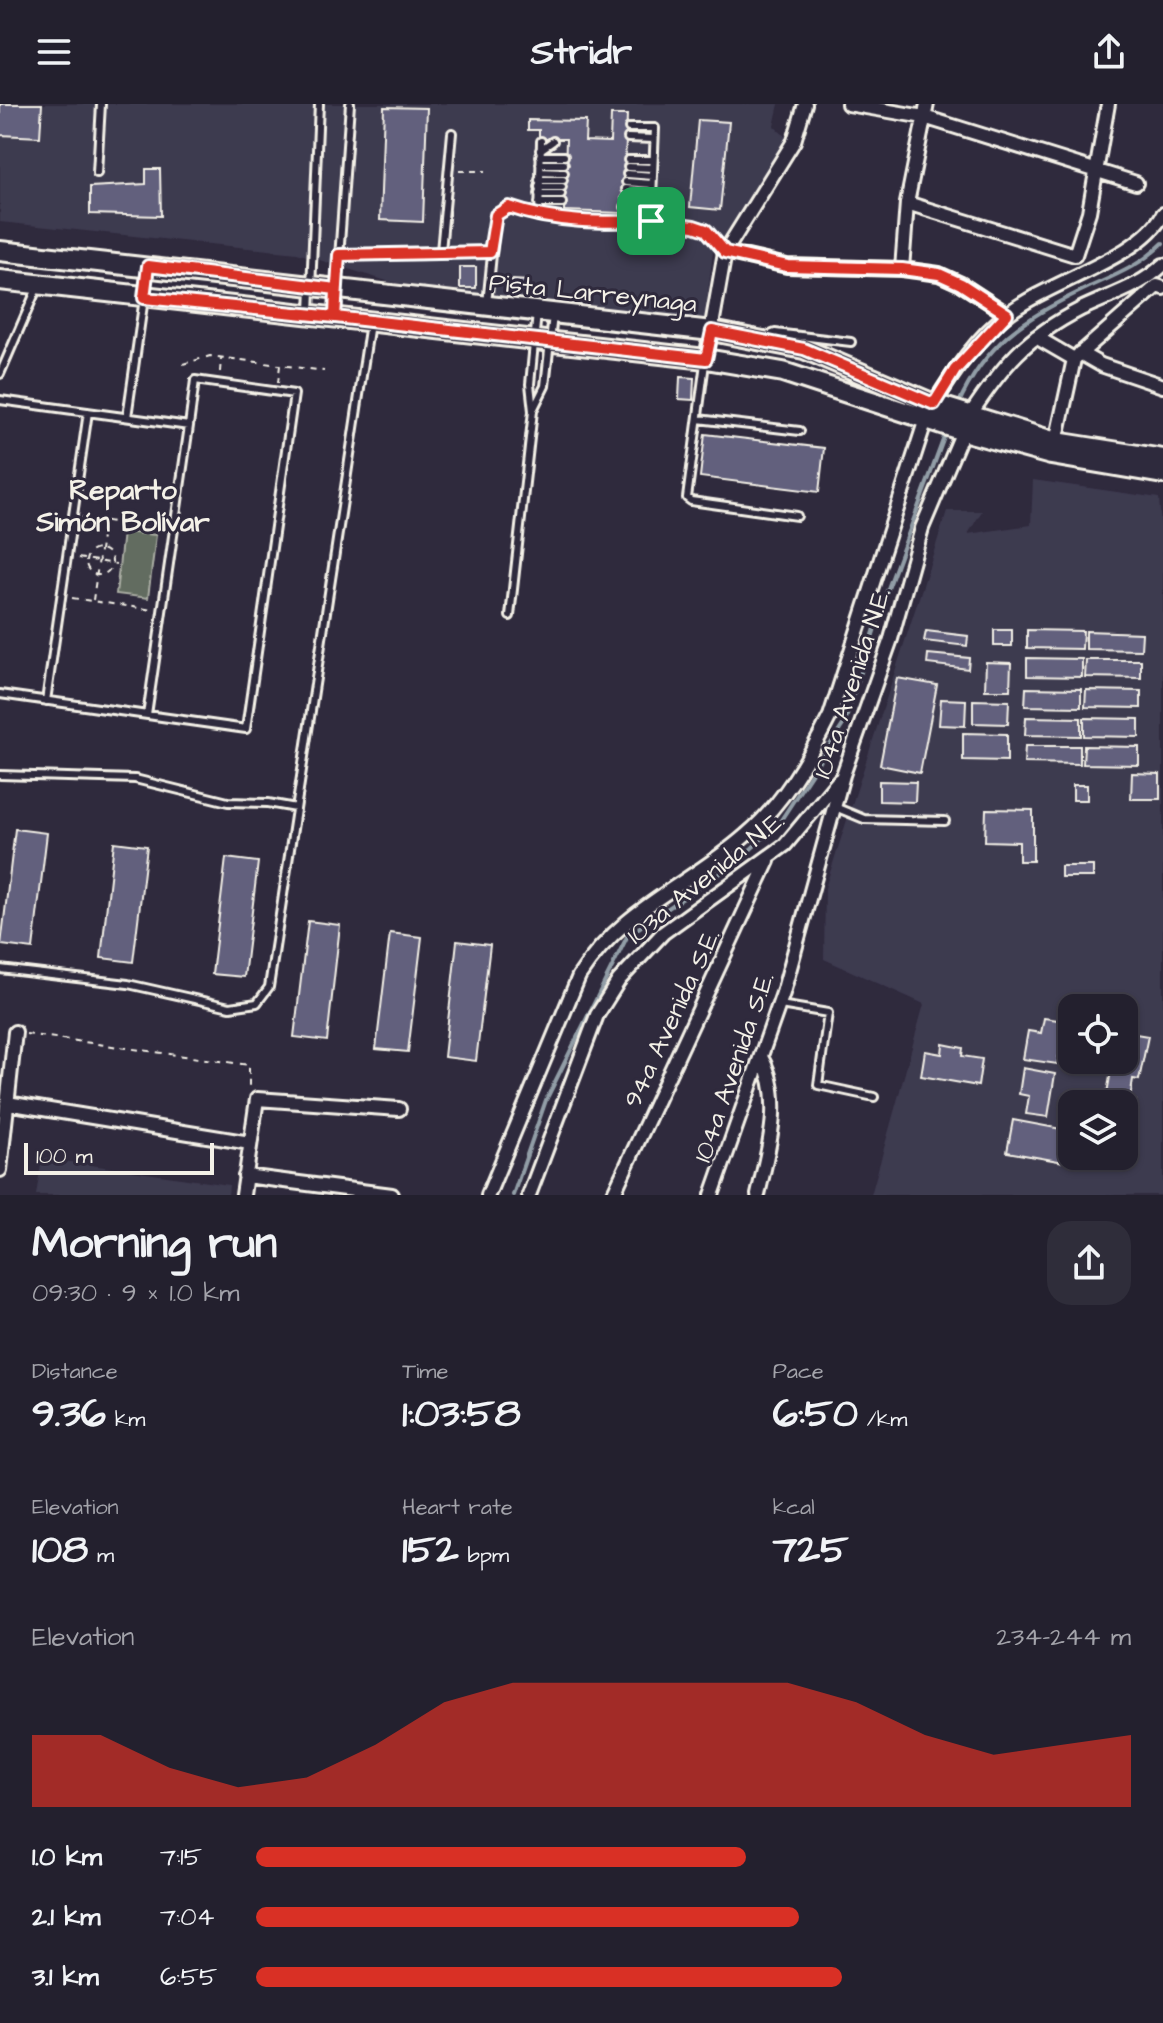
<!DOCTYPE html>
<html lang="en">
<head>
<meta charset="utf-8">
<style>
  body { margin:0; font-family:"Architects Daughter",sans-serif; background:#2f2d3a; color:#f1f3f6; height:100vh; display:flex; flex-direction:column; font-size:30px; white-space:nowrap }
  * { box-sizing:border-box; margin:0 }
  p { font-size:26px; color:#a3a3aa }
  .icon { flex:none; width:44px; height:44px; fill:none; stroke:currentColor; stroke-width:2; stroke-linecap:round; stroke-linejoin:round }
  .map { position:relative; height:1091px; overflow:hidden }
  .details { display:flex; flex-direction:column; background:#23202e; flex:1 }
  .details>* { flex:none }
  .fabs { position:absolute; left:1058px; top:890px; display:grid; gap:16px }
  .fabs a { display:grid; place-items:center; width:80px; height:80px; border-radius:16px; background:#23202e; box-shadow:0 2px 6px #0004,0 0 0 2px #403e4a; font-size:40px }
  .scale { position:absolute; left:24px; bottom:20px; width:190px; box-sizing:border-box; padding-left:8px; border:4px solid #f4f1e8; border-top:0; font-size:22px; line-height:28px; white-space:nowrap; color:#f4f1e8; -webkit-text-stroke:6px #2f2a3d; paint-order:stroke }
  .pin { position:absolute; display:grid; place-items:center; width:68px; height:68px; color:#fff; margin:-34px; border-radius:16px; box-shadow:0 4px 12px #0006 }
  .round { display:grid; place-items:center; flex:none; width:84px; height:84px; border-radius:24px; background:#2f2d3a }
  .overview { display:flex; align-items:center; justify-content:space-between; height:136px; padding:0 32px }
  h1 { font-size:44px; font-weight:700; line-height:60px }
  .metrics { display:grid; grid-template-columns:repeat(3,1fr); gap:12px; height:136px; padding:8px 32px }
  .metrics div { display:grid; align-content:center }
  .metrics b { font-size:40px; font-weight:700 }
  .metrics small { font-size:22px; font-weight:400 }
  .metrics p { font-size:22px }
  .chart { height:224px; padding:16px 32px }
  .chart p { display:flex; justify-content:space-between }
  .chart svg { width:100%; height:144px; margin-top:8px; fill:#d93025; opacity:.7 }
  ul { padding:0 32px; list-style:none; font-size:26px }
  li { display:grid; grid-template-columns:128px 96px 1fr; align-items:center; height:60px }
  li i { height:20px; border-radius:10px; background:#d93025 }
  header { display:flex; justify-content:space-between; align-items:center; height:104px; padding:0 32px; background:#23202e; font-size:36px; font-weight:700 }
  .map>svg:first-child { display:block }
  .built { fill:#3e3a50; fill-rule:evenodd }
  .green { fill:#626c60; stroke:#abaea4; stroke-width:2 }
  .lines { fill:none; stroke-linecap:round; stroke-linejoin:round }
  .stream { stroke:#929ea7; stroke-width:4 }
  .building { fill:#62607d; stroke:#f4f1e8; stroke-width:2 }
  .lane-casing { stroke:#f4f1e8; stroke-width:12 }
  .street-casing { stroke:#f4f1e8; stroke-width:18 }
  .secondary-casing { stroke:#f4f1e8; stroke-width:24 }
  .path { stroke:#f4f1e8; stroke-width:2; stroke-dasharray:6 6; stroke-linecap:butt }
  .lane { stroke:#2f2a3d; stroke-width:6 }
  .street { stroke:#2f2a3d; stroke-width:12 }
  .secondary { stroke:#2f2a3d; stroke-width:18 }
  .route-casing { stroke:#fff; stroke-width:16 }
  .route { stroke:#d93025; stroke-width:10 }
  .labels { text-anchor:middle; stroke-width:6; stroke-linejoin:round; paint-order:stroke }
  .street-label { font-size:26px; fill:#f4f1e8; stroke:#2f2a3d }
  .neighbourhood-label { font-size:28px; font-weight:bold; fill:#f4f1e8; stroke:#2f2a3d }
</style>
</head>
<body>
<header><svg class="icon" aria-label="menu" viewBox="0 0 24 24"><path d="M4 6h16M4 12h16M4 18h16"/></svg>Stridr<svg class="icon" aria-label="share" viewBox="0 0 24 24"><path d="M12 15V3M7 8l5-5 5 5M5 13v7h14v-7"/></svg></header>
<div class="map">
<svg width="1163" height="1091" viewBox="0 0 1163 1091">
  <rect width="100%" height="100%" fill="#2f2a3d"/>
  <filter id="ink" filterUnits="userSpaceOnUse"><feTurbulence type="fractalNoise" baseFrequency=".0125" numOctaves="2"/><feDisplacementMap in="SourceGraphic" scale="16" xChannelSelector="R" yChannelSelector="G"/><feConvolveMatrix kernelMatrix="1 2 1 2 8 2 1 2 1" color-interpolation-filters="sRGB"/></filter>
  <g filter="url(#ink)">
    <path class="built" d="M0 0H779L774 22 788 35 746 110 713 147 705 215 511 196 390 178 297 149 0 118Z
      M1033 376 1159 394 1163 452V1091H871L924 900 824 855 825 784 947 407H982L968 430 1031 421ZM1072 904H1124V956H1072ZM1072 1000H1124V1052H1072Z
      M42 1054 229 1081 228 1091H36Z"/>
    <path class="green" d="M123 428 156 431 148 494 116 490Z"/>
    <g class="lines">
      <path class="stream" d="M958 301C985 240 1024 214 1083 186 1113 172 1139 163 1163 139
        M513 1091 546 996 628 831 737 758 779 719 845 618 886 490 946 328"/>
    </g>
    <path class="building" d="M0 0H42L40 33 0 31Z
      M384 3 427 4 423 118 380 116Z
      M611 11H627L623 109 564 107 566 35H539V26H528V16L586 17 585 37 610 38Z
      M698 16 729 18 720 106 690 103Z
      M146 65H160L161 112 90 110V83L146 80Z
      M460 163H476V184H460Z
      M512 176 528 177 527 187 511 186Z
      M680 273 694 274 693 296 679 295Z
      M705 330 824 344 819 388 700 373Z
      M994 526H1012V542H994Z
      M1027 526 1083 527 1082 545 1027 544Z
      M926 527 968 532 967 542 924 537Z
      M1086 527 1142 529 1141 546 1086 545Z
      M928 550 969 554 968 565 927 560Z
      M1027 554 1082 555V573L1027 572Z
      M1086 556H1141V574L1085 573Z
      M986 558 1011 559 1010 586H985Z
      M897 574 937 581 920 669 880 661Z
      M1026 584 1081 585V603L1025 602Z
      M1086 586 1141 587V604L1085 603Z
      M941 595 966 596 965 622 939 621Z
      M973 596 1009 597 1008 620 973 619Z
      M1026 613 1081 614V632L1025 631Z
      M1084 614 1139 615V633L1084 632Z
      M963 629 1007 630V657L963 656Z
      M1025 642H1080V660L1024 659Z
      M1084 642 1139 643V661L1083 660Z
      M1132 669 1160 670V695H1131Z
      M879 677 916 678 915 698 879 697Z
      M1073 681H1087V696H1073Z
      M986 705 1033 706V757H1019V738L985 737Z
      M15 725 47 729 33 845 1 841Z
      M114 738 147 742 133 858 101 854Z
      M226 754 258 758 244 873 212 870Z
      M1061 762H1093V773H1061Z
      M308 817 340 821 327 937 294 933Z
      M390 829 422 833 408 948 376 945Z
      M457 837 490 841 476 957 444 953Z
      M1044 914 1072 918V953L1059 951 1057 960 1023 955 1028 927 1041 929Z
      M1124 928 1148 932 1139 976 1133 975 1130 995 1136 997 1126 1053 1121 1052H1124V1000H1105L1113 956H1124Z
      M943 940 963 944 962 952 982 955 978 982 921 972 925 947 942 950Z
      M1023 964 1055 970 1048 1013 1026 1010 1029 992 1019 990Z
      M1013 1016 1072 1027V1052H1089L1087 1062 1007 1048Z
      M1095 1052H1118L1115 1066 1093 1062Z"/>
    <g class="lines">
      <defs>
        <path id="lane" d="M629 24H655L651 117
          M628 34 654 35
          M540 46 553 37
          M540 52H564
          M628 56H653
          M540 60H564
          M628 63 653 64
          M540 68 564 69
          M97 69 101 0
          M627 70 653 72
          M539 76H563
          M626 78 652 80
          M539 83H562
          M626 85 652 87
          M539 90H561
          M626 94 651 95
          M539 99H562
          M625 103 651 104
          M539 113 541 37
          M441 147 452 29
          M339 151 490 148
          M487 200 496 111 509 103 539 113 605 119 682 118 706 126 724 147
          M310 208 319 0
          M335 210 350 0
          M765 233 775 229 851 238
          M705 259 687 394 691 397 797 412
          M0 270 38 182
          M0 296 189 322 195 276 294 290 246 625 0 590
          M534 304 545 282 553 211
          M127 313 148 166
          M698 315 800 327
          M510 512 533 307 530 280 537 209
          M46 597 88 308
          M147 611 189 322
          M0 671 135 675 228 698 268 699 296 704
          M835 703 864 715 945 717
          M0 865 128 880 230 903 257 899 269 883 370 219
          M780 901 828 909 818 981 874 993"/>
        <path id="street" d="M848 0 924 13 1136 79
          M907 99 1075 151 1089 108 1108 0
          M725 148 787 162 902 165 939 170 961 180 1007 210
          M902 165 907 99 927 0
          M1036 233 1074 255
          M1080 249 1101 261 1163 282
          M706 255 725 148 794 37 805 0
          M934 300C954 267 978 232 1009 209 1050 177 1140 154 1163 110
          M970 311C1003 261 1026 233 1081 205 1110 191 1140 183 1163 161
          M1056 338 1074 255 1157 182 1163 184
          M7 999 250 1039
          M0 1066 15 928
          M245 1072 392 1091
          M243 1091 257 995 399 1005
          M488 1091 579 872C624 802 687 783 746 731 783 700 809 654 830 612L926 315
          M529 1091 597 911 619 876 663 829 785 741 839 676
          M613 1091 768 757
          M712 1091 783 889 843 671 891 535 922 424 963 327
          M758 1091C767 1049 785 996 762 955"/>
        <path id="secondary" d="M0 147 712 227 804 245 934 300 1056 338 1163 355
          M0 176 706 255 783 268 963 327 1051 351 1163 370"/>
      </defs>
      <use href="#lane" class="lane-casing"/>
      <use href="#street" class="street-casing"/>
      <use href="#secondary" class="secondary-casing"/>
      <path class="path" d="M459 67H485
        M183 260 210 252 280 261
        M220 268 221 254
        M278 279 280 261 324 267
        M82 413 162 426
        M86 458a13 13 0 1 1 26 0a13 13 0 1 1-26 0Z
        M78 454 116 460
        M72 494 153 506
        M93 496 104 419
        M26 930 249 961V985"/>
      <use href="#lane" class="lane"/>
      <use href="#street" class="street"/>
      <use href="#secondary" class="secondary"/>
    </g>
  </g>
  <g class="lines" filter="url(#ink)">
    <defs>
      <path id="route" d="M651 117C602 119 555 119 509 103L496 111 490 148 339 151 335 213 144 194 148 162 336 185 335 213 706 255 712 227 804 245 934 300 955 266 1007 210 961 180 939 170 902 165 787 162 725 148 706 126 694 122 651 117"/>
    </defs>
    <use href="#route" class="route-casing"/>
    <use href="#route" class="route"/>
  </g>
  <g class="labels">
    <g class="street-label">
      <text transform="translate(593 188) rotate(6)" y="9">Pista Larreynaga</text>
      <text transform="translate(851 579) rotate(-72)" y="9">104a Avenida N.E.</text>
      <text transform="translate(705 773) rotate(-39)" y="9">103a Avenida N.E.</text>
      <text transform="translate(671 914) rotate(-65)" y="9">94a Avenida S.E.</text>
      <text transform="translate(733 963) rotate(-71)" y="9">104a Avenida S.E.</text>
    </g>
    <g class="neighbourhood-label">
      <text x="123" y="395">Reparto<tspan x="123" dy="32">Simón Bolívar</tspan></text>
    </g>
  </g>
</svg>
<div class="fabs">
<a><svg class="icon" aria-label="locate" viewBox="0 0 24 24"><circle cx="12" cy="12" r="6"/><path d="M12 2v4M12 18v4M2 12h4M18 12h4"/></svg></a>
<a><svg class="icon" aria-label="layers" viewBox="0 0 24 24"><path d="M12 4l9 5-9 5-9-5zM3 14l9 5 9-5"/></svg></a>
</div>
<div class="scale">100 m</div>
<div class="pin" style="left:651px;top:117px;background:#1e9e55"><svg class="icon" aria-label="arrive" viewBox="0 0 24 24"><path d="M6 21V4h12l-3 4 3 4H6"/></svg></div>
</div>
<section class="details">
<div class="overview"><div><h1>Morning run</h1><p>09:30 · 9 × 1.0 km</p></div><a class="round"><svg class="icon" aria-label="share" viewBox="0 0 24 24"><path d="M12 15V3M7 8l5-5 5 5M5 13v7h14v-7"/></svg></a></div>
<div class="metrics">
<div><p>Distance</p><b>9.36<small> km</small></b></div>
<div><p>Time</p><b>1:03:58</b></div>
<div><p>Pace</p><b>6:50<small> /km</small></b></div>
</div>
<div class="metrics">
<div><p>Elevation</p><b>108<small> m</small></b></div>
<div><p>Heart rate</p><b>152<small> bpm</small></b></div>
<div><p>kcal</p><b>725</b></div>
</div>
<div class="chart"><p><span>Elevation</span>234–244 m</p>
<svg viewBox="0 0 160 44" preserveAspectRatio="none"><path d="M0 44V22L10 22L20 32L30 38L40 35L50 25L60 12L70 6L80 6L90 6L100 6L110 6L120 12L130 22L140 28L150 25L160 22V44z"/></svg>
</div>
<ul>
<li><b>1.0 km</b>7:15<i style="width:56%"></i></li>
<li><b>2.1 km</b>7:04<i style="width:62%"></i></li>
<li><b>3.1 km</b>6:55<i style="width:67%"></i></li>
</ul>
</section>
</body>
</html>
